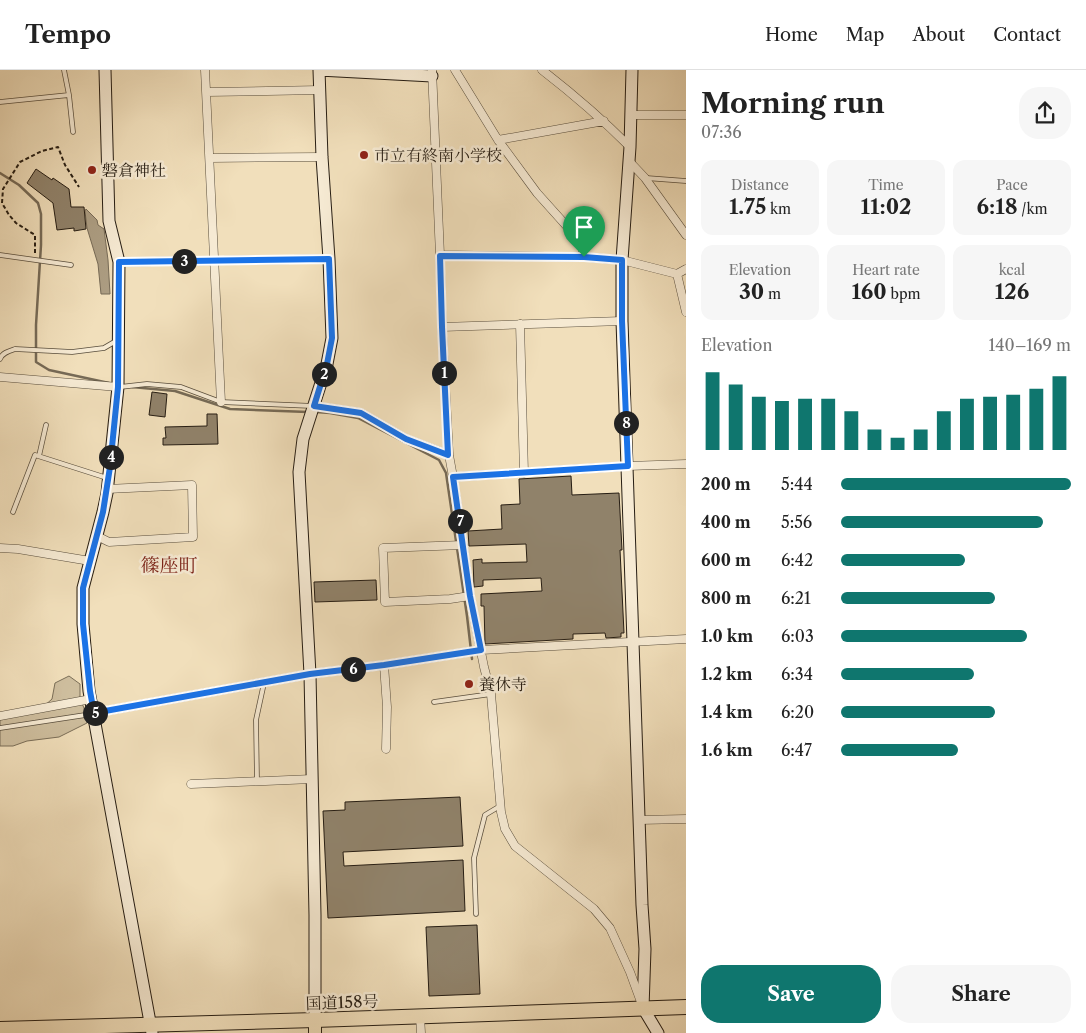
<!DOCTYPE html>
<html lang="en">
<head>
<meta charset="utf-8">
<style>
  body { margin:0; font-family:"Libre Caslon Text","Noto Serif JP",serif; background:#f6f6f6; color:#222; height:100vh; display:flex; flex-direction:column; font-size:19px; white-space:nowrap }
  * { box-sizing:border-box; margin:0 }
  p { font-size:16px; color:#767676 }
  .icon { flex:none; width:28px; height:28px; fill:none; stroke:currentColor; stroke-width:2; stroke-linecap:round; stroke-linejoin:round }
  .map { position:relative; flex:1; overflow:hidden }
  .details { display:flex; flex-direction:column; background:#fff; width:400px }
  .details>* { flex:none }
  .pin { position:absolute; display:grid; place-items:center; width:42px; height:42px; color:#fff; margin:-51px -21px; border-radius:50% 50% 50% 0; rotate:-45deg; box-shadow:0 0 5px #0007 }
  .pin .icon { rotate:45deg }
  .km { position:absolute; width:25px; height:25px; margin:-12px; border-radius:50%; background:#222; color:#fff; font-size:14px; line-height:25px; text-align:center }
  .round { display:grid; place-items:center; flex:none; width:52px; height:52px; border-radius:20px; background:#f6f6f6 }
  .summary { display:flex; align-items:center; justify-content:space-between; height:85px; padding:0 15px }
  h1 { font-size:28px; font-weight:700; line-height:38px }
  .metrics { display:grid; grid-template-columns:repeat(3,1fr); gap:8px; height:85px; padding:5px 15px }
  .metrics div { display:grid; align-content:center; border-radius:12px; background:#f6f6f6; text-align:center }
  .metrics b { font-size:21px; font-weight:700 }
  .metrics small { font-size:14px; font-weight:400 }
  .metrics p { font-size:14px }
  .chart { height:140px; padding:10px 15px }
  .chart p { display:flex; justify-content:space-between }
  .chart svg { width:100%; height:90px; margin-top:5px; stroke:#0f766e; stroke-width:6 }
  .button { display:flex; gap:10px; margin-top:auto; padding:10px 15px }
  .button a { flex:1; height:58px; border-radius:20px; background:#0f766e; color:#fff; font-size:20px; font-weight:700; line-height:58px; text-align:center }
  .button a+a { background:#f6f6f6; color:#222 }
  ul { padding:0 15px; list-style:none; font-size:16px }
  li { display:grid; grid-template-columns:80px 60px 1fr; align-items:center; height:38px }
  li i { height:12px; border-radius:6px; background:#0f766e }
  header { display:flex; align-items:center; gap:30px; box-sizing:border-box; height:70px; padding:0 25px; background:#fff; border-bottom:1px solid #e0e0e0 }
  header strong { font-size:24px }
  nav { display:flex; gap:28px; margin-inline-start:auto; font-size:18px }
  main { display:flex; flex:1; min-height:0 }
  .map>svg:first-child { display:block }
  .green { fill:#cebe9e; stroke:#7a6e58 }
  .water { fill:#ac9d82; stroke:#766a56 }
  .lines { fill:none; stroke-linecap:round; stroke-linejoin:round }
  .stream { stroke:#766a56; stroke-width:2.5 }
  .building { fill:#90826a; stroke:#261d13 }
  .lane-casing { stroke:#594e3d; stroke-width:5.5 }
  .street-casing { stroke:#594e3d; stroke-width:9 }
  .secondary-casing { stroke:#261d13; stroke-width:13 }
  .primary-casing { stroke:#261d13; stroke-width:14 }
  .highway-casing { stroke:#261d13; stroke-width:16 }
  .path { stroke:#261d13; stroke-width:2; stroke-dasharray:4 2.5; stroke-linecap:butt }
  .lane { stroke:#f6ead3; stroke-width:4 }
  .street { stroke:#f6ead3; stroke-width:8 }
  .secondary { stroke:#f6ead3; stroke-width:11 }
  .primary { stroke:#f1dfbb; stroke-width:12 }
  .highway { stroke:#f1dfbb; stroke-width:14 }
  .route-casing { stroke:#fff; stroke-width:10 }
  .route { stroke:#1a73e8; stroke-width:6 }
  .poi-dot { fill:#8f2418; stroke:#f6ead3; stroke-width:2 }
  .labels { text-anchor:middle; stroke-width:5; stroke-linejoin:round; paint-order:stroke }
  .poi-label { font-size:16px; fill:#261d13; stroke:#f6ead3; text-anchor:start }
  .street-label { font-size:16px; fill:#261d13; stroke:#f6ead3 }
  .quarter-label { font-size:19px; fill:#7a1f14; stroke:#f6ead3 }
</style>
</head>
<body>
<header>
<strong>Tempo</strong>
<nav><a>Home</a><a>Map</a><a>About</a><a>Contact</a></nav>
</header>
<main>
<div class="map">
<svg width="686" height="963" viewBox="0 0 686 963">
  <rect width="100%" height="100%" fill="#f1dfbb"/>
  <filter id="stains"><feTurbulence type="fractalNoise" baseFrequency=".004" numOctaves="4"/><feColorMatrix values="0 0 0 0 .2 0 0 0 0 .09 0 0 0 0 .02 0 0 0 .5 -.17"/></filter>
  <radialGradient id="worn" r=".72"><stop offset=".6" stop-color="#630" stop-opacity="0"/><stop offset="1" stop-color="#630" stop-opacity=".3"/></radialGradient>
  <path class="green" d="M69 606 80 614V629L84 638 87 653 59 667 27 671 13 676H0V646L42 638 52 629 55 613Z"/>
  <path class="water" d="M86 139 97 150 98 155 104 159 108 190 110 224H101L98 194 87 158 85 141Z"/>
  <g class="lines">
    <path class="stream" d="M0 103 19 115 38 133 41 144V175L36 255V292L49 300 109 313
      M132 317 175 321 230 339 308 342
      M316 342 330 343 358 348 439 390 446 403 467 546 472 589"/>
  </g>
  <path class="building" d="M36 99 52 110 53 108 69 119 71 137H84L86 159 74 161V158L57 160 53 133 27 113Z
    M152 322 167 324 165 347 149 345Z
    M207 344H217L218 374 163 375V368H166L165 357 207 356Z
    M571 406 572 425 619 423 622 480H620L624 563H621V567L606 568 605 563 573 564V569L485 574 484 536H481V524L542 521 541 508 483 510V516L474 517 473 490 482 489V493L527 492 526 474 469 476 468 461 502 459 501 435 520 434 519 409Z
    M376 510 377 530 315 532 314 512Z
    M460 727 463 776 343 782 344 796 463 790 465 841 328 848 323 741 345 740V732Z
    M477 855 480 924 429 926 426 857Z"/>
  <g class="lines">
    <defs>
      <path id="lane" d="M64 0 69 25
        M0 32 69 25 73 62
        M646 108 686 111
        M0 185 71 195
        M0 289C2 283 9 281 15 279L72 282 104 278 116 271
        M120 317 147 314 181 317 221 332 313 336
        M39 386 46 355
        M13 442 35 385 107 408
        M434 632 491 624
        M0 658 92 644
        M257 712 256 650 264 613
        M476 844 474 788 485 745 500 736"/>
      <path id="street" d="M205 0 221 332
        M432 0 440 185 442 257 449 385 453 407 470 526 484 597 491 624 501 742 505 759 515 776 594 839 610 858 630 902 641 932
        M455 0 498 70 537 123 581 172 584 187
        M542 0C573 24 602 49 630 77
        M207 22 320 20
        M631 45H686
        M498 70 604 51
        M210 88 322 87
        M629 91 645 108 686 165
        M440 185 584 187 622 190 677 204 686 199
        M119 192 329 189
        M677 204 686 242
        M520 254 524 403
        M442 257 622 251
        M0 307 118 317
        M314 336 361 343 406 369 449 385
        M453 407 628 396 686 394
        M97 466 109 472 193 467 192 415 107 419
        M463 475 383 478 385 532 450 529 470 526
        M0 478 18 479 90 491
        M384 595 387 637 386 679
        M94 643 310 604 384 595 481 580 686 569
        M0 646 91 629
        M191 714 312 709
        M639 750 686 749
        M420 946 421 963"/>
      <path id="secondary" d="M105 0 109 151 119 192 118 317 107 423 103 442 83 518V554L89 621 152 963
        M319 0 432 6
        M632 0 630 77 622 190V251L642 835 645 879 643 938 658 963
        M315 950V845L310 604 299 402 303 369 327 294 332 268 329 189 322 87 319 0"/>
      <path id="primary" d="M315 950V963"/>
      <path id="highway" d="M0 959 315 950 686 937"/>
    </defs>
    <use href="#lane" class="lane-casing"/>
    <use href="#street" class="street-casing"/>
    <use href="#secondary" class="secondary-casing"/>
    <use href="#primary" class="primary-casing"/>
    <use href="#highway" class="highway-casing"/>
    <path class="path" d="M35 183V165L16 153 9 145 2 133 3 119 20 92 42 81 58 77 65 95 79 117"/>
    <use href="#lane" class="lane"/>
    <use href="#street" class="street"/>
    <use href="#secondary" class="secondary"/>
    <use href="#primary" class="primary"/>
    <use href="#highway" class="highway"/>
  </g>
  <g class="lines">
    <defs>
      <path id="route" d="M440 186 584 187 622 190V251L628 396 453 407 470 526 481 580 384 595 310 604 94 643 90 621 83 554V518L103 442 110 397 118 317 119 192 329 189 332 268 327 294 314 336 361 343 406 369 448 385 442 257Z"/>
    </defs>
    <use href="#route" class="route-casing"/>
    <use href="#route" class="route"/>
  </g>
  <g class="poi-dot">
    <circle cx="364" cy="85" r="5"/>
    <circle cx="92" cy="100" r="5"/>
    <circle cx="469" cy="614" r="5"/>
  </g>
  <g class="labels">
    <g class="poi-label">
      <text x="374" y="91">市立有終南小学校</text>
      <text x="102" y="106">磐倉神社</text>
      <text x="479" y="620">養休寺</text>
    </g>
    <g class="street-label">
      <text transform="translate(342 932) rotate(-2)" y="6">国道158号</text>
    </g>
    <g class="quarter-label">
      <text x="169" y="502">篠座町</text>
    </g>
  </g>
  <rect width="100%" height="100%" filter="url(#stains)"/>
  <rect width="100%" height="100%" fill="url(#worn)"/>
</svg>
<div class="pin" style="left:584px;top:187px;background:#1e9e55"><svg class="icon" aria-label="arrive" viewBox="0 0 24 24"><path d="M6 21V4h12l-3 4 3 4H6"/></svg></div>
<b class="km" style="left:444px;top:303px">1</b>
<b class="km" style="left:324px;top:304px">2</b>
<b class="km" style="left:184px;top:191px">3</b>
<b class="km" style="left:111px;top:387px">4</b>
<b class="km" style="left:95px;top:643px">5</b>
<b class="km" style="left:353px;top:599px">6</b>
<b class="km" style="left:460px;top:451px">7</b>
<b class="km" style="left:626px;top:353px">8</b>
</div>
<section class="details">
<div class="summary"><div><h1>Morning run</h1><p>07:36</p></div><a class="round"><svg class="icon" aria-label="share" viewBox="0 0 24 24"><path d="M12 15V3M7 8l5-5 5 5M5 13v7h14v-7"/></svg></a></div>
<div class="metrics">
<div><p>Distance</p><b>1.75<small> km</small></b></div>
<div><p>Time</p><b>11:02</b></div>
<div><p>Pace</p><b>6:18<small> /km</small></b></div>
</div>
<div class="metrics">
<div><p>Elevation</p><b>30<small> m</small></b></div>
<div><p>Heart rate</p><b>160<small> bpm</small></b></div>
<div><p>kcal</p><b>126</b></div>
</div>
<div class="chart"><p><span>Elevation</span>140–169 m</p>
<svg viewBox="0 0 160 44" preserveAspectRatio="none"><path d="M5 44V6M15 44V12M25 44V18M35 44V20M45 44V19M55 44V19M65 44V25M75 44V34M85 44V38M95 44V34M105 44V25M115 44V19M125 44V18M135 44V17M145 44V14M155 44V8"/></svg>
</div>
<ul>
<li><b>200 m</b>5:44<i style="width:100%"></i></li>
<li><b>400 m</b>5:56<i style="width:88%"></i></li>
<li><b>600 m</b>6:42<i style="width:54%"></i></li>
<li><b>800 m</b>6:21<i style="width:67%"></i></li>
<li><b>1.0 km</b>6:03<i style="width:81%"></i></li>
<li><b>1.2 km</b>6:34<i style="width:58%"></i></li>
<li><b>1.4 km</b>6:20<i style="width:67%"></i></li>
<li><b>1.6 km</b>6:47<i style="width:51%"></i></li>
</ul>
<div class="button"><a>Save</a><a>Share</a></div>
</section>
</main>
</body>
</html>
